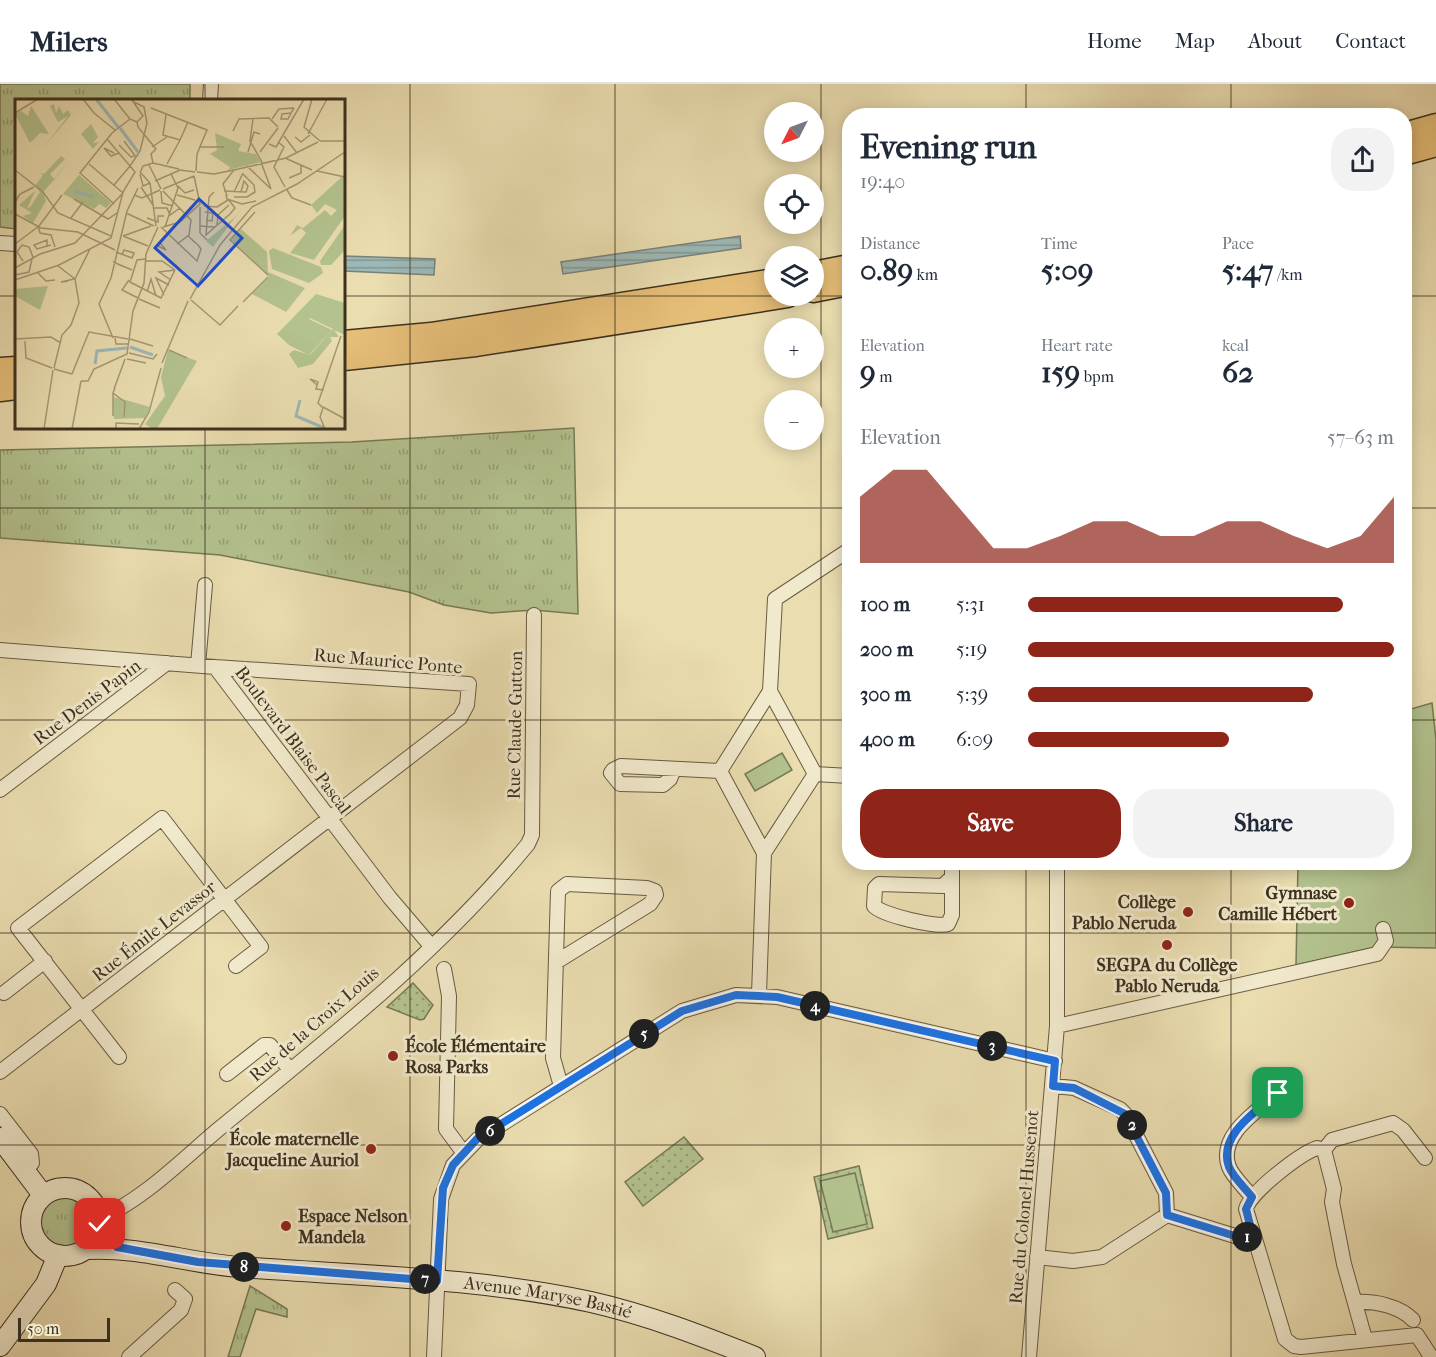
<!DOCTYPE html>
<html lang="en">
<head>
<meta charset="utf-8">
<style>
  body { margin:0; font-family:"IM FELL French Canon",serif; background:#f2f2f3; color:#1f2937; height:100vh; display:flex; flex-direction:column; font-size:22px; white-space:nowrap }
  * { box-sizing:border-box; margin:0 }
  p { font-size:20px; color:#747a83 }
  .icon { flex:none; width:33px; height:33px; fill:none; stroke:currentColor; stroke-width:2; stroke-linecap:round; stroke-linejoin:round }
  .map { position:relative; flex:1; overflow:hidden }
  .sheet { position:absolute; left:842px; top:24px; width:570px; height:762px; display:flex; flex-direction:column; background:#fff; border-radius:24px; box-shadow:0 3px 15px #0003 }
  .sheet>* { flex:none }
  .needle { width:39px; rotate:228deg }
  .fabs { position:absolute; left:764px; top:18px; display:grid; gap:12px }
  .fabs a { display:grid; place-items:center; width:60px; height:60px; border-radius:50%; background:#fff; box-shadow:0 3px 15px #0003; font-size:30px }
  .scale { position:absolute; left:18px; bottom:15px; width:92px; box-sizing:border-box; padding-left:6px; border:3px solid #3d301e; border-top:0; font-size:16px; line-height:21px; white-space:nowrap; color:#3d301e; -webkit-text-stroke:4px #f1e9cc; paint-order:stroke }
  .pin { position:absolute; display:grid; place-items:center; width:51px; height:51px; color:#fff; margin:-26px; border-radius:12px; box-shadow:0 3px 9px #0006 }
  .km { position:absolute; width:30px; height:30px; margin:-15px; border-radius:50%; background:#222; color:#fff; font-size:16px; line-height:30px; text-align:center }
  .round { display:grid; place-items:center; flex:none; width:63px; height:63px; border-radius:24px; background:#f2f2f3 }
  .overview { display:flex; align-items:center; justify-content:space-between; height:102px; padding:0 18px }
  h1 { font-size:33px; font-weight:800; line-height:45px }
  .figures { display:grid; grid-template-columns:repeat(3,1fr); gap:9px; height:102px; padding:6px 18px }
  .figures div { display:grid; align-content:center }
  .figures b { font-size:30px; font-weight:800 }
  .figures small { font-size:16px; font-weight:400 }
  .figures p { font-size:16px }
  .chart { height:168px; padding:12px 18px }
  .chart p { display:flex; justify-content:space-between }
  .chart svg { width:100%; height:108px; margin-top:6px; fill:#8f2418; opacity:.7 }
  .primary-button { display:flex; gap:12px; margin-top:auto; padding:12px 18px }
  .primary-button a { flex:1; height:69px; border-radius:24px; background:#8f2418; color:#fff; font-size:24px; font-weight:800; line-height:69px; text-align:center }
  .primary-button a+a { background:#f2f2f3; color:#1f2937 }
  ul { padding:0 18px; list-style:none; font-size:20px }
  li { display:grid; grid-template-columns:96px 72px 1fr; align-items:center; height:45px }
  li i { height:15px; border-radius:8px; background:#8f2418 }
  header { display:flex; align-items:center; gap:36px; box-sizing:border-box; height:84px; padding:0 30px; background:#fff; border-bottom:2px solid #e0e1e3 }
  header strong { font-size:28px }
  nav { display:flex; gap:33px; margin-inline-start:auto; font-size:21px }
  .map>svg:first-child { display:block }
  .grass { fill:url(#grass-tufts); stroke:#787956; stroke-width:1.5 }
  .park { fill:url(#park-dots); stroke:#787956; stroke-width:1.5 }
  .pitch { fill:#b3c28e; stroke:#787956; stroke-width:1.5 }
  .water { fill:url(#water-rules); stroke:#77827a; stroke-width:1.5 }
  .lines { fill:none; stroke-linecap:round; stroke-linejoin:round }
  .street-casing { stroke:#685b42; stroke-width:16 }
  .secondary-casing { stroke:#3d301e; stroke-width:22 }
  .primary-casing { stroke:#3d301e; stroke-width:25 }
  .street { stroke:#f1e9cc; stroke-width:14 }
  .secondary { stroke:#f1e9cc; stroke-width:20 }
  .primary { stroke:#e5be78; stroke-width:22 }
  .route-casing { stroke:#fff; stroke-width:12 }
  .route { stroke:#1a73e8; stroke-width:8 }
  .grid { fill:none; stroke:#3d301e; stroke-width:1.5; stroke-opacity:0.55 }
  .poi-dot { fill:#8f2418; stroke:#f1e9cc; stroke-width:2 }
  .labels { text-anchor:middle; stroke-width:6; stroke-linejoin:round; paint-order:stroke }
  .street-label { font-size:18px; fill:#3d301e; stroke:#f1e9cc }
  .poi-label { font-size:18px; font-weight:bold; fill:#3d301e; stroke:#f1e9cc; text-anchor:end }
  .inset-river { fill:none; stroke:#9db9b7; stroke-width:3 }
  .inset-road { fill:none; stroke:#a59876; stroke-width:1.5 }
  .view { fill:#1d4ed8; fill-opacity:0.15; stroke:#1d4ed8; stroke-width:3 }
  .inset-edge { fill:none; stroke:#3d301e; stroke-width:3 }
</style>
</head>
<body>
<header>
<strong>Milers</strong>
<nav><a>Home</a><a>Map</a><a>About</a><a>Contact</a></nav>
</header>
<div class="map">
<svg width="1436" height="1273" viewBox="0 0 1436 1273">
  <defs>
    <pattern id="grass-tufts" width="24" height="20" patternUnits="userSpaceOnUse" patternTransform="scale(1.5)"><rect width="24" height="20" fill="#b3c28e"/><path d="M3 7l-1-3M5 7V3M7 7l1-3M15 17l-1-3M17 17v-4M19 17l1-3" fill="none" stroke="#939e73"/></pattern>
    <pattern id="park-dots" width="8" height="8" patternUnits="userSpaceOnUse" patternTransform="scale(1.5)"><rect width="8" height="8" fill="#b3c28e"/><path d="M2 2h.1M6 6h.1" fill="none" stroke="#939e73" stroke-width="1.8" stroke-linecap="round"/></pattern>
    <pattern id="water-rules" width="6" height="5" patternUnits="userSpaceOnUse" patternTransform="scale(1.5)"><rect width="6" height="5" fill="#9db9b7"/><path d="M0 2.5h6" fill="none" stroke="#819794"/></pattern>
  </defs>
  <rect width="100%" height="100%" fill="#eaddb0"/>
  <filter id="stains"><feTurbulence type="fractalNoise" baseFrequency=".00333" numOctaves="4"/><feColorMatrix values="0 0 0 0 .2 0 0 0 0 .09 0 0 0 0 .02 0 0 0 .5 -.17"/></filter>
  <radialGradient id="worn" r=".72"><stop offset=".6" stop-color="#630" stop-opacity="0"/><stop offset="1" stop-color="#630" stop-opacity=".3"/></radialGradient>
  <path class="grass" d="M0 0H190V16H16V145L0 143Z
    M574 344 578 530 534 526 491 529 444 521 409 508 220 471 0 454V366L352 358Z
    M41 1137a26 26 0 1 1 52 0a26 26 0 1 1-52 0Z
    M250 1202 287 1225V1233L256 1225 240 1273H228Z"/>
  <path class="park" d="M413 899 433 921 424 935 420 936 387 923Z
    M684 1053 703 1075 643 1122 625 1098Z
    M859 1082 873 1144 828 1155 814 1093Z"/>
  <path class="pitch" d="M1432 619 1436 656V864L1376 863 1296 881 1298 779 1404 778V627Z
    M782 669 792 686 755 707 745 690Z
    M855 1089 867 1140 833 1148 820 1097Z"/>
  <path class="water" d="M740 152 741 164 563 190 561 178Z
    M344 172 435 175 434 191 344 187Z"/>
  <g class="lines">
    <defs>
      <path id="street" d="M210 16 211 0
        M0 159 16 160
        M0 566 215 583 390 814 431 862
        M198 581 205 501
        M770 607 775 515 849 466
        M674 685 670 695 663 701 620 700 611 689 613 686 621 682 720 687
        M815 690 849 692
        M0 706 167 579
        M952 793 943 802 879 800 875 804 874 822C882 831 937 844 948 840L952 831V778
        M556 878 650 820 656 811 655 807 647 804 567 800 558 807 553 974 561 1002
        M444 885 449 912 446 1045 463 1068
        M4 909 45 877
        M759 910 764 769 720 687 770 607 815 690 764 769
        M1057 942 1377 870 1386 857 1383 845
        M119 973 18 844 162 734 261 863 236 882
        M0 988 460 634 467 621 469 600 215 583
        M227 990 264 961H270L290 986
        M0 1030 31 1070 32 1079 25 1088
        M1324 1066 1332 1056 1393 1039 1403 1046 1425 1074
        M1252 1113C1245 1104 1233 1093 1229 1083 1217 1051 1258 1027 1278 1009
        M1167 1131 1235 1152 1253 1153
        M100 1134C142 1117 185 1073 220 1044 327 956 440 868 528 760L532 751 534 531
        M1037 1173 1073 1177 1102 1173 1167 1131 1166 1109 1125 1030 1120 1025 1074 1004 1053 1002
        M1356 1218C1375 1217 1400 1222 1413 1236
        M1365 1255 1344 1180 1332 1118 1334 1105 1324 1066 1317 1064C1300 1070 1250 1108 1246 1125L1285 1255 1294 1262 1301 1263 1417 1251 1430 1271
        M129 1273 181 1226 185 1215 175 1206
        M434 1273 441 1115 453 1081 478 1055 682 927 736 911 777 913 1055 977
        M1029 1273 1057 942V778"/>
      <g id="secondary">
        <path d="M0 1054 43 1111"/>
        <circle cx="65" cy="1138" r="34"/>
        <path id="s1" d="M87 1165C138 1162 188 1179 239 1183 357 1192 476 1193 591 1218 648 1231 702 1252 755 1273"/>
        <path d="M0 1262 46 1200 58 1171"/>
      </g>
      <path id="primary" d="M1404 50 1436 41
        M1404 70 1436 61
        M813 189 849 182
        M813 207 849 200
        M344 258 431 250 774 196
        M344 275 476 261 788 212
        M0 285 16 284
        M0 306 16 304"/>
    </defs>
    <use href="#street" class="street-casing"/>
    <use href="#secondary" class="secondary-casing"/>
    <use href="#primary" class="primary-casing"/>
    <use href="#street" class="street"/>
    <use href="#secondary" class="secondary"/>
    <use href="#primary" class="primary"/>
  </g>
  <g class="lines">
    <defs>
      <path id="route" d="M100 1140 99 1146 117 1163 198 1178 437 1197 443 1104 453 1081 477 1055 682 927 736 911 777 913 1055 977 1053 1002 1074 1004 1125 1030 1166 1109 1167 1131 1235 1152 1253 1153 1246 1125 1252 1113C1245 1104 1233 1093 1229 1083 1217 1051 1258 1026 1278 1009"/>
    </defs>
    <use href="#route" class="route-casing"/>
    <use href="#route" class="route"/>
  </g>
  <path class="grid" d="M205 0V16M410 0V1273M615 0V1273M821 0V1273M1026 0V32M1231 0V32M0 212H16M344 212H849M1404 212H1436M205 344V1273M0 424H849M1404 424H1436M0 636H849M1404 636H1436M1026 778V1273M1231 778V1273M0 849H1436M0 1061H1436"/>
  <g class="poi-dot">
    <circle cx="1349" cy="819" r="6"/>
    <circle cx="1188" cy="828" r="6"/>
    <circle cx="1167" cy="861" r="6"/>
    <circle cx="393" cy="972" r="6"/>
    <circle cx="371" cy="1065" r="6"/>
    <circle cx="286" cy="1142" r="6"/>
  </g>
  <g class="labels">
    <g class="street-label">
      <text transform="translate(388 577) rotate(5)" y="6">Rue Maurice Ponte</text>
      <text transform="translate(87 618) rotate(-37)" y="6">Rue Denis Papin</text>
      <text transform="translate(515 641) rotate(-89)" y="6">Rue Claude Gutton</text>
      <text transform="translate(293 656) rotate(53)" y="6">Boulevard Blaise Pascal</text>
      <text transform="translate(154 847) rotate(-38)" y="6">Rue Émile Levassor</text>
      <text transform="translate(314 940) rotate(-41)" y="6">Rue de la Croix Louis</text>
      <text transform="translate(1024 1123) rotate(-85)" y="6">Rue du Colonel Hussenot</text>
      <text dy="6" stroke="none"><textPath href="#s1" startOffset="464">Avenue Maryse Bastié</textPath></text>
    </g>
    <g class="poi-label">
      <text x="1337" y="815">Gymnase<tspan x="1337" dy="21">Camille Hébert</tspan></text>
      <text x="1176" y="824">Collège<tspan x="1176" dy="21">Pablo Neruda</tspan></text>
      <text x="1167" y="887" text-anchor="middle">SEGPA du Collège<tspan x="1167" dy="21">Pablo Neruda</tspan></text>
      <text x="405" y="968" text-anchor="start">École Élémentaire<tspan x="405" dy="21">Rosa Parks</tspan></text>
      <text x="359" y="1061">École maternelle<tspan x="359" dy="21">Jacqueline Auriol</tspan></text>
      <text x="298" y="1138" text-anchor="start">Espace Nelson<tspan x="298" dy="21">Mandela</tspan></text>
    </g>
  </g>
  <g transform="translate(15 15)">
    <rect width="330" height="330" fill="#eaddb0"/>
    <path d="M330 75V117L299 161 275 154 291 134 286 129 275 137 282 126 288 129 310 111 316 117 322 111 310 105 302 114 296 106ZM227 109 198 148 191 142 219 119ZM330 126V151L316 166H306L305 162ZM226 130 252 153 253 173 290 189 271 213 237 195 254 178 216 141ZM258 149 306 168 308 174 294 184 257 170 254 152ZM301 195 330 204V236L319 231 324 238H315L317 242 298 265 283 269 274 255 279 251 295 256 318 230 295 219 274 246 262 235ZM98 298 107 300 135 308 130 319 99 320Z" fill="#b3c28e"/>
    <path d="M39 5 41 14 44 7 48 15 53 11 56 16 29 48 53 17 43 23 35 7ZM16 7 34 35 25 34 15 44 0 15 6 12 13 17ZM76 25 83 38 78 44 84 43 78 50 66 35ZM46 57 50 60 35 75 39 80 53 62 39 81 28 93 31 102 18 124 8 117 17 114 4 106 20 92 12 110 16 107 25 93 20 87 28 76 25 74 29 75ZM33 187 25 211 0 197V190ZM294 220 317 231 294 256 274 246ZM153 251 182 262 142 330H138L130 325 150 297 146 278Z" fill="#b3c28e"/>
    <path d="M64 76 96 104 91 109 84 105 79 110 48 95Z" fill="#b3c28e"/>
    <path d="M200 34 226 45 223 52 241 55 246 63 213 71 215 68 195 55 202 51Z" fill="#b3c28e"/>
    <path class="inset-river" d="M81 0 104 29M105 29 123 53M60 92 79 98M115 248 138 256M80 265 82 252 112 249M285 301 281 317 309 329"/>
    <path class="inset-road" d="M68 0 79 14 100 31M99 0 115 20M297 0 289 28 305 42M117 1 128 17 122 23 123 28 141 50 136 55 138 64 128 67 125 74M136 9 192 31 182 55 181 72M0 14 23 0M276 14 267 15 266 20H273L276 14 279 9M151 16 148 36 165 41M238 20 235 42 247 63M257 20 264 10 279 9M218 32 224 20 254 19 263 28M293 35 312 0M269 37 282 54M280 38 286 43 295 36M92 40 115 67 99 86M165 41 173 23M109 42 121 58M305 42H330M263 43 269 48 259 68 270 88M254 45 261 48 289 0M104 46 116 58 119 57M137 48 152 38M184 48H209M233 53 239 33 245 35M245 53 263 29M99 54 89 49 96 57 104 54M270 59 297 71M246 63 256 90M138 64 164 70M152 65 165 41M134 66 146 90M232 67 256 90M0 71 28 93 43 114 96 137M219 71 271 59 303 43M302 72 330 78M182 73 199 75 219 71 208 85 212 97M126 74 135 84 141 127M125 75 128 87 135 84M179 77 185 105M274 79 286 74V67M140 82 165 71 180 73M163 87 170 94 179 91M126 88 138 106M148 90 179 77M272 91 277 99 296 106M146 92 147 104 158 107M148 92 176 121 174 136 162 145M209 92 229 93H231L233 87 229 82 226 93M199 93 194 98 191 136 200 128M219 93 228 74M119 96 127 99 145 91M162 96 180 101M211 96 212 100 227 105 241 102M219 98H232L240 93 239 86 228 75M59 100 93 120 102 114M0 103 5 95 19 88M99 105 65 74 97 34 115 20 122 23M189 107 202 108 213 101M185 108V134L192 141M138 109H152L155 116 165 109M190 113 198 114 197 122 191 121M240 113 215 141 253 176M111 114 139 127M0 115 26 129 63 133 100 151M56 119 68 103M132 119 143 123V117H149M23 127 25 134 36 136 40 148M184 127 200 128 215 115 220 109 213 100M202 127 203 116 214 106M146 128 182 162 186 150 183 146M148 128 165 123 185 105M150 128 163 89 156 75M108 137 136 127M108 137 133 147M173 137 183 146 177 141M0 145 24 127 47 96M32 147V141L19 146 22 150 36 146M140 148 145 144 151 151 143 147M101 153 117 159 119 154 109 151 107 156M130 160 122 161 115 183 146 199 160 171M8 162 2 153 7 146 14 148 18 158M130 162H147L160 171M98 163 117 171M43 167 60 180M0 169 25 155 60 144 108 94 74 65M23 174 31 182 40 181M0 176 14 173 17 160M0 181 44 166 96 139 108 93 120 73 115 67 125 52 132 24 129 8 117 2M114 181 107 191 123 199M156 181 144 173 160 171M53 182 46 183 59 180M132 193 136 180 141 197M149 196 141 179 154 186M124 200 145 209M175 200 205 146 237 108 282 85 330 53M176 201 205 226 223 207M228 203 253 178M98 239 84 205 96 179 112 112 123 89M100 239 101 245H114M0 240 36 238 46 244M115 240 138 247M10 242 11 259 37 269M154 251 172 259M114 254 138 260 142 255M112 260 131 264M147 264 173 202M39 269 47 236 56 226 64 204 60 180 75 150M39 270 57 275M57 275 74 233 113 240M66 282H73L79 270 112 255 118 212 129 184 131 155 143 128M302 286 295 280 303 283 301 290 309 291M100 289 98 294 110 303 109 318M99 290 110 260M98 294V317M308 308 330 320M29 330 38 271M57 330 66 282M101 330V324L124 325M124 330 134 313 146 269M310 330 305 318 308 309 303 304 326 237"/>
    <path class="view" d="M184 100 227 139 183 187 140 149Z"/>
    <rect width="330" height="330" class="inset-edge"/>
  </g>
  <rect width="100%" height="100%" filter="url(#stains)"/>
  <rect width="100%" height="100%" fill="url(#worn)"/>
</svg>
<div class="fabs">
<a><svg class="needle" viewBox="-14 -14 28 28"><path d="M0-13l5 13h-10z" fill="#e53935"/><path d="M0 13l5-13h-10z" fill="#747a83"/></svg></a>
<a><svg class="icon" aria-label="locate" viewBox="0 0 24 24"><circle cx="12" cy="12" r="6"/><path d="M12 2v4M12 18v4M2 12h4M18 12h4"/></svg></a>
<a><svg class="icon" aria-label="layers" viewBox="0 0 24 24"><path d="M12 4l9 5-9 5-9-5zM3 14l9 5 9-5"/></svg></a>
<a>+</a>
<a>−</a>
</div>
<div class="scale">50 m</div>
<div class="pin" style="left:1278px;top:1009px;background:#1e9e55"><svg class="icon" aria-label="arrive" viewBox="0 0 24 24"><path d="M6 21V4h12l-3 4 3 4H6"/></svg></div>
<div class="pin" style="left:100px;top:1140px;background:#d93025"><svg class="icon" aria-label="check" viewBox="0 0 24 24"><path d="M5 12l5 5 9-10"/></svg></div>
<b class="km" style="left:1247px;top:1153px">1</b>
<b class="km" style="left:1132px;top:1041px">2</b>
<b class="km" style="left:992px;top:962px">3</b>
<b class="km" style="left:815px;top:922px">4</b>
<b class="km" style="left:644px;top:950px">5</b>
<b class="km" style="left:490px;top:1047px">6</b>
<b class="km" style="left:425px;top:1195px">7</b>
<b class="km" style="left:244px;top:1183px">8</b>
<section class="sheet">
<div class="overview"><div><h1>Evening run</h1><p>19:40</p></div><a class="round"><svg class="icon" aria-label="share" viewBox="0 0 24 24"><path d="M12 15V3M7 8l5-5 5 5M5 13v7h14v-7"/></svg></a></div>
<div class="figures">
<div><p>Distance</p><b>0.89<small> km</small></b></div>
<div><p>Time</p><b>5:09</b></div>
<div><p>Pace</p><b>5:47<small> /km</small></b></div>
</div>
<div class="figures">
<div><p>Elevation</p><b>9<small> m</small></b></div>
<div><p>Heart rate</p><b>159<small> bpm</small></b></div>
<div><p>kcal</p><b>62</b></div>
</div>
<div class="chart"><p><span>Elevation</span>57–63 m</p>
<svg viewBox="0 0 160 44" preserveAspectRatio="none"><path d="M0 44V17L10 6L20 6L30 22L40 38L50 38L60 33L70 27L80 27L90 33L100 33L110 27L120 27L130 33L140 38L150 33L160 17V44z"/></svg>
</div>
<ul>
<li><b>100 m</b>5:31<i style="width:86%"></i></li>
<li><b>200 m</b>5:19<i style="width:100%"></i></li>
<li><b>300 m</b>5:39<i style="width:78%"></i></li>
<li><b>400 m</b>6:09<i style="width:55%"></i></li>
</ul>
<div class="primary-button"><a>Save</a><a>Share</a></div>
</section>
</div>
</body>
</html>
